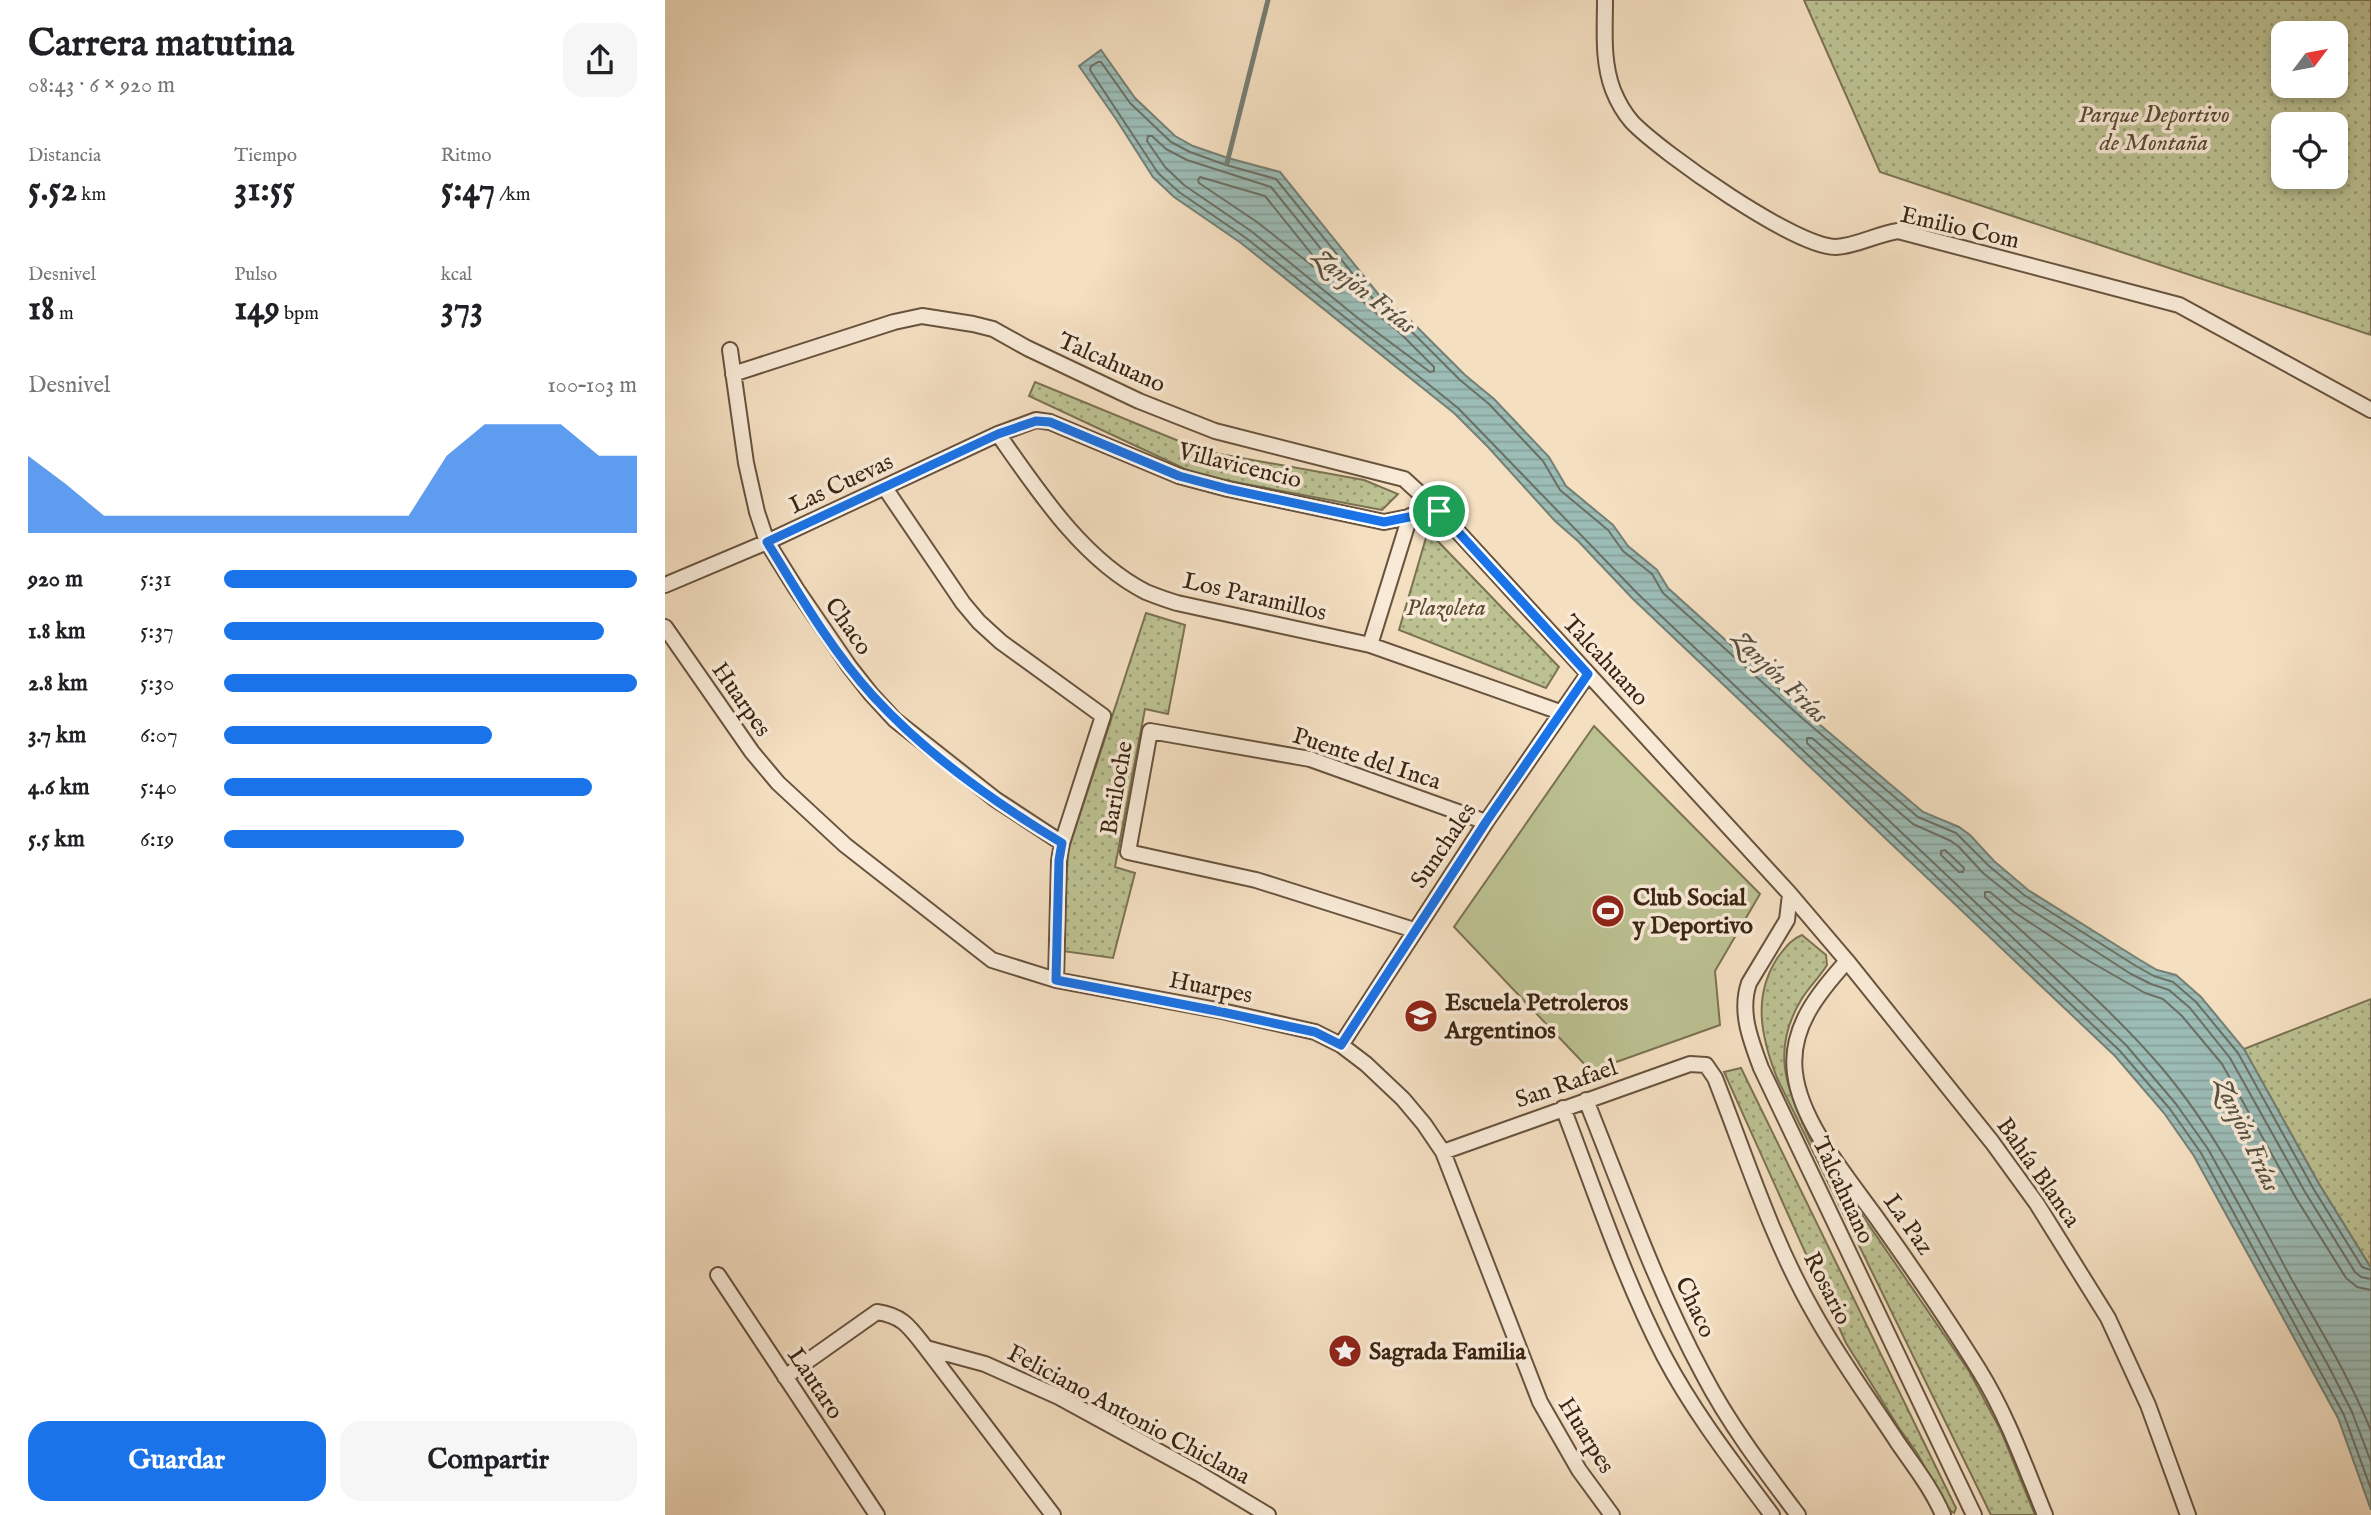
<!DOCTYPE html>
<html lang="es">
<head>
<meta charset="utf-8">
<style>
  body { margin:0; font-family:"IM FELL English",serif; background:#f6f6f6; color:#202124; height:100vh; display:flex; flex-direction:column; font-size:26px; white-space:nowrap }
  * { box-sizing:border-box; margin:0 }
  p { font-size:23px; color:#757577 }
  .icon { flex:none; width:38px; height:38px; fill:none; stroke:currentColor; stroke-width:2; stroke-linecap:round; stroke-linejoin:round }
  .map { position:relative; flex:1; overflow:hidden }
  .sheet { display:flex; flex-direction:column; background:#fff; width:665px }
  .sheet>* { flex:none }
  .needle { width:46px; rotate:58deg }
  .controls { position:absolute; left:1606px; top:21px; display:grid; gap:14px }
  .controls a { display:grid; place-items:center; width:77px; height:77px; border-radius:14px; background:#fff; box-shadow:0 4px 10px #0003; font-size:35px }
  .pin { position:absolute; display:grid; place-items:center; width:60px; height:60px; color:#fff; margin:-30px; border:4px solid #fff; border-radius:50%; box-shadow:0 2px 7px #0007 }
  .round { display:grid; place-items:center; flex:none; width:74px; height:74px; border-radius:21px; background:#f6f6f6 }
  .headline { display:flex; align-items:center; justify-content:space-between; height:119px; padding:0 28px }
  h1 { font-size:38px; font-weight:700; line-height:52px }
  .stats { display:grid; grid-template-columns:repeat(3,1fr); gap:10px; height:119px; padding:7px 28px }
  .stats div { display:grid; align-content:center }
  .stats b { font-size:35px; font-weight:700 }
  .stats small { font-size:19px; font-weight:400 }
  .stats p { font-size:19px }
  .chart { height:196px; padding:14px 28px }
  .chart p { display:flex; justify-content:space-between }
  .chart svg { width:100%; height:126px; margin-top:7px; fill:#1a73e8; opacity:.7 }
  .cta { display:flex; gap:14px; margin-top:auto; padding:14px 28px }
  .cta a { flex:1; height:80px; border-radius:21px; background:#1a73e8; color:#fff; font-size:28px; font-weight:700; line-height:80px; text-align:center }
  .cta a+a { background:#f6f6f6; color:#202124 }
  ul { padding:0 28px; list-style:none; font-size:23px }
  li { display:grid; grid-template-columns:112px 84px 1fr; align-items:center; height:52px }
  li i { height:18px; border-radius:9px; background:#1a73e8 }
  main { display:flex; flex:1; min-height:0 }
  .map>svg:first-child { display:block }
  .green { fill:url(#green-dots); stroke:#7b7252; stroke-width:2; fill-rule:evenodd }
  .pitch { fill:#bcc192; stroke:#7b7252; stroke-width:2 }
  .water { fill:url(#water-rules); stroke:#757f74; stroke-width:2 }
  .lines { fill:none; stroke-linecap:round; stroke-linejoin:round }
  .shore { stroke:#6b7064; stroke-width:2 }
  .stream { stroke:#757f74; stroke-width:5 }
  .minor-casing { stroke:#68533e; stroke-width:18 }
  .minor { stroke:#f8ead7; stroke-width:14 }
  .route-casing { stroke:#fff; stroke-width:14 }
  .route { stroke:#1a73e8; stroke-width:9 }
  .labels { text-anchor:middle; stroke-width:7; stroke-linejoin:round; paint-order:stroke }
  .park-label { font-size:24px; font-style:italic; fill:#5a4b32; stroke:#f8ead7 }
  .street-label { font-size:24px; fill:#3a2412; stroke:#f8ead7 }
  .poi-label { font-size:24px; font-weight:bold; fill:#3a2412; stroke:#f8ead7; text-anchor:start }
  .water-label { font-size:26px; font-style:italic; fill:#575243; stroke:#f8ead7 }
</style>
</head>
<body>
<main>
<section class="sheet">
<div class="headline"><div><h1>Carrera matutina</h1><p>08:43 · 6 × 920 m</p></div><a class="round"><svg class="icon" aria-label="share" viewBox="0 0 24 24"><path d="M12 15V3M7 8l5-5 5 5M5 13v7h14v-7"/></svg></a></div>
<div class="stats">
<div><p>Distancia</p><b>5.52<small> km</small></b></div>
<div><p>Tiempo</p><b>31:55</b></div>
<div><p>Ritmo</p><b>5:47<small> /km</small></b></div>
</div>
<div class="stats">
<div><p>Desnivel</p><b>18<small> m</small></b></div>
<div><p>Pulso</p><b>149<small> bpm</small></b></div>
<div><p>kcal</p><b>373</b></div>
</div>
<div class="chart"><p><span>Desnivel</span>100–103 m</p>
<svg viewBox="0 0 160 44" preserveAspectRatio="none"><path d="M0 44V17L10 27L20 38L30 38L40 38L50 38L60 38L70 38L80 38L90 38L100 38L110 17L120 6L130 6L140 6L150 17L160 17V44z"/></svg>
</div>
<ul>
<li><b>920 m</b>5:31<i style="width:100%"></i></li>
<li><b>1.8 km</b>5:37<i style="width:92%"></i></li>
<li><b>2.8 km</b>5:30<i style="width:100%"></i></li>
<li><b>3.7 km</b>6:07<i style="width:65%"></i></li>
<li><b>4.6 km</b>5:40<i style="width:89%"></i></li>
<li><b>5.5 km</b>6:19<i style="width:58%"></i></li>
</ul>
<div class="cta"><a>Guardar</a><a>Compartir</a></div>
</section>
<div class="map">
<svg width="1706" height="1515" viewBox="0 0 1706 1515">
  <defs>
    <pattern id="green-dots" width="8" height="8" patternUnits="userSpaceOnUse" patternTransform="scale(1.75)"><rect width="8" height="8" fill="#bcc192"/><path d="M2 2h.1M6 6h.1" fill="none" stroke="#9a9d76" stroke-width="1.8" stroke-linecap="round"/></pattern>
    <pattern id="water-rules" width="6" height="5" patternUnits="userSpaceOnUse" patternTransform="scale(1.75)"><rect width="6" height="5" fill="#9cbcb6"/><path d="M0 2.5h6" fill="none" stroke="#87a19b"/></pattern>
  </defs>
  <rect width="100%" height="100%" fill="#f4dfc1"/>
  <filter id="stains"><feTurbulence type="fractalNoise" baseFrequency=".00286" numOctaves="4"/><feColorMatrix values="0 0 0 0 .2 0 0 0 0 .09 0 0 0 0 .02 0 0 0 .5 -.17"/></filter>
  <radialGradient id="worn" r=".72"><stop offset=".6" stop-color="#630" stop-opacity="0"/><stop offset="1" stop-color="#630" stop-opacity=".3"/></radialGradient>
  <path class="green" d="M1139 0H1706V335L1215 172ZM1671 33V86H1619V33ZM1671 124V177H1619V124Z
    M370 382 538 451 699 480 733 494 717 510 533 475 364 396Z
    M763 531 894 667 881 688 734 630Z
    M481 613 520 625 503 714 480 709 450 867 470 873 448 958 397 951 403 851Z
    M1137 935 1161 955 1162 965C1154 978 1143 988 1136 1000 1105 1052 1122 1089 1145 1139L1304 1371 1336 1431 1370 1515H1326L1112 1078C1096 1037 1087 996 1113 957 1120 948 1126 939 1137 935Z
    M1706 999V1268L1654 1184 1579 1049Z
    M1076 1068 1291 1508 1289 1513 1283 1509 1252 1453 1234 1428 1181 1343 1059 1072Z"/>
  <path class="pitch" d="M929 726 1095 894 1050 971 1055 1025 926 1071 789 927Z"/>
  <path class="water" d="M436 50 470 98 510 136 528 146 563 158 615 172 714 295 745 320 800 375 829 399 884 457 901 486 948 525 963 546 992 570 1003 588 1141 713 1258 812 1294 827 1305 835 1329 861 1363 890 1475 960 1492 970 1511 975 1536 997 1579 1049 1654 1184 1706 1268V1510L1673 1418 1529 1156 1499 1113 1450 1056 968 599 914 542 890 521 823 447 789 413 576 243 509 197 488 177 451 119 414 66Z"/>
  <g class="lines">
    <path class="shore" d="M483 136H487L501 149 522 160 606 187 702 306 734 332 769 367V371L765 372 694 319 586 231 519 185 500 167 482 141Z
      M535 177 600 196 653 262V266L649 267 592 222 534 183 533 180Z
      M1280 850 1299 868 1298 872H1294L1276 855V851Z
      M1706 1270 1697 1267 1648 1188 1573 1053 1531 1002 1508 982 1489 976 1471 966 1359 895 1324 866 1291 833 1253 817 1137 718 998 593 987 574 958 551 943 530 895 490 878 461 824 404 795 380 740 325 709 300 611 179 561 165 525 152 506 142 465 103 436 62H433L426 66 425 70 493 173 514 192 581 238 793 408 973 594 1455 1051 1505 1109 1536 1153 1679 1415 1706 1489
      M1706 1279 1696 1277 1690 1272 1640 1192 1565 1058 1525 1008 1504 990 1486 984 1466 974 1354 902 1318 873 1294 847 1286 841 1248 824 1147 738H1142V743L1461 1045 1511 1104 1543 1149 1664 1367 1687 1412 1706 1462
      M1706 1290 1692 1287 1681 1278 1631 1198 1557 1064 1517 1016 1498 999 1480 993 1417 957 1349 912 1325 892H1320V897C1376 950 1439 1002 1489 1059 1548 1125 1586 1204 1627 1280 1655 1329 1685 1378 1706 1431"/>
    <path class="stream" d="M562 163 603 0"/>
    <defs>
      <path id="minor" d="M940 0C940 30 937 61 948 90 952 100 960 114 967 122 997 153 1130 247 1171 247 1192 246 1212 234 1233 231L1514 305 1706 410
        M65 350 81 463 92 512 102 542 132 590 184 666 206 694 230 720 330 799 397 843
        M68 374 229 322 257 316 308 324 328 329 362 348 474 401 550 431 739 479 774 511 1125 894 1182 961 1327 1142 1372 1204 1443 1318 1483 1405 1523 1515
        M333 434C373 491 418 560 481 592 491 596 502 600 512 603L705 645 895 712
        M220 488 298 603 314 622 336 642 438 716 397 843 394 861 391 980
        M0 585 102 542 333 434 371 420 385 422 514 476 563 489 719 522 774 511
        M0 627 87 752 113 783 180 845 327 960 391 980 557 1011 650 1032 676 1045 701 1064 738 1099 759 1124 778 1152 875 1402 914 1470 947 1515
        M705 645 745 516
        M1125 894 1122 920 1084 983C1074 1012 1086 1041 1096 1068L1309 1515
        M749 930 591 880 463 852 485 731 645 759 821 822
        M1182 961C1154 992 1124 1028 1130 1073 1136 1125 1186 1181 1216 1224 1250 1272 1283 1320 1314 1370 1342 1415 1360 1466 1380 1515
        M676 1045 821 822 923 674
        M921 1100C958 1192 991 1287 1038 1374 1064 1424 1099 1470 1133 1515
        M898 1108C930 1191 958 1277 999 1356 1029 1413 1069 1464 1107 1515
        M778 1152 1025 1064 1041 1065 1050 1078C1081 1157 1107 1240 1149 1313 1174 1358 1205 1400 1233 1443 1249 1466 1267 1489 1278 1515
        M53 1275 212 1515
        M261 1348 320 1364 394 1397 533 1473 603 1515
        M120 1377 212 1312C239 1316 245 1328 261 1348L388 1515"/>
    </defs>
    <use href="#minor" class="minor-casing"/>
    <use href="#minor" class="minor"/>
  </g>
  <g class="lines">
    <defs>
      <path id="route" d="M371 421 385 422 514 476 563 489 719 522 774 511 923 674 821 822 676 1045 650 1032 557 1012 391 980 394 860 397 843C332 804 259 752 208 696 166 650 134 594 102 542L333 434Z"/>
    </defs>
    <use href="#route" class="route-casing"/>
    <use href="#route" class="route"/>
  </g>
  <defs>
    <symbol id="stadium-disc" viewBox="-11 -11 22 22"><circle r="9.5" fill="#8f2418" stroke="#f8ead7"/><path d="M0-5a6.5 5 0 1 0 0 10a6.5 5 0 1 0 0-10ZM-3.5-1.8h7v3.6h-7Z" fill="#fff"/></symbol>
    <symbol id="school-disc" viewBox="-11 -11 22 22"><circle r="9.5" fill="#8f2418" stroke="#f8ead7"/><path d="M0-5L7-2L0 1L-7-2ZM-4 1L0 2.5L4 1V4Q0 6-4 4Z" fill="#fff"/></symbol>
    <symbol id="sight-disc" viewBox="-11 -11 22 22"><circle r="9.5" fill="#8f2418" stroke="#f8ead7"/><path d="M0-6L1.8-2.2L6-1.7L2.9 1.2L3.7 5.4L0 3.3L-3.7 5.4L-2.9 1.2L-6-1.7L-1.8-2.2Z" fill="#fff"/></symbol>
  </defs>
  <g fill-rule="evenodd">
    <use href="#stadium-disc" x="924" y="892" width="38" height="38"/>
    <use href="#school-disc" x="737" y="997" width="38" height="38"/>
    <use href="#sight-disc" x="661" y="1332" width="38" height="38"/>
  </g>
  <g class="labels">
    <g class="park-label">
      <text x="1489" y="122">Parque Deportivo<tspan x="1489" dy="28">de Montaña</tspan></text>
      <text x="781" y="615">Plazoleta</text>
    </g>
    <g class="street-label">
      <text transform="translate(1295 227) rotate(13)" y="8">Emilio Com</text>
      <text transform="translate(447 362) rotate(24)" y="8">Talcahuano</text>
      <text transform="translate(575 465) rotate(14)" y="8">Villavicencio</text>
      <text transform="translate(176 483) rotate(-25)" y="8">Las Cuevas</text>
      <text transform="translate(590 596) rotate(13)" y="8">Los Paramillos</text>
      <text transform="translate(184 626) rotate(55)" y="8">Chaco</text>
      <text transform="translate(941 660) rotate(47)" y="8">Talcahuano</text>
      <text transform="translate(77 699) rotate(55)" y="8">Huarpes</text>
      <text transform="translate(702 758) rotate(18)" y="8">Puente del Inca</text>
      <text transform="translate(451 788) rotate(-80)" y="8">Bariloche</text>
      <text transform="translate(778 845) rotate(-56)" y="8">Sunchales</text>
      <text transform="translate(546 987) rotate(11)" y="8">Huarpes</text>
      <text transform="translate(901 1083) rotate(-19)" y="8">San Rafael</text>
      <text transform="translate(1374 1172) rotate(55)" y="8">Bahía Blanca</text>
      <text transform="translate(1179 1190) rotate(65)" y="8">Talcahuano</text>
      <text transform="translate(1244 1224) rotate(55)" y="8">La Paz</text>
      <text transform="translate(1163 1288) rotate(63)" y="8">Rosario</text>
      <text transform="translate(1031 1307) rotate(65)" y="8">Chaco</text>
      <text transform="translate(151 1383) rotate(56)" y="8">Lautaro</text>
      <text transform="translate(464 1414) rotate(28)" y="8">Feliciano Antonio Chiclana</text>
      <text transform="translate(922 1435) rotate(58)" y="8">Huarpes</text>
    </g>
    <g class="poi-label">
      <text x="968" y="905">Club Social<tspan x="968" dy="28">y Deportivo</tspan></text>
      <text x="780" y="1010">Escuela Petroleros<tspan x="780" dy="28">Argentinos</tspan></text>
      <text x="704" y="1359">Sagrada Familia</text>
    </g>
    <g class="water-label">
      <text transform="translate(700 290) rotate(38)" y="9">Zanjón Frías</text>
      <text transform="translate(1116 676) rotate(44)" y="9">Zanjón Frías</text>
      <text transform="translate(1583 1134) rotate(65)" y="9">Zanjón Frías</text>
    </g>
  </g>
  <rect width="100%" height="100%" filter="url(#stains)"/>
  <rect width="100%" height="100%" fill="url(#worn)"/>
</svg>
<div class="controls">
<a><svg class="needle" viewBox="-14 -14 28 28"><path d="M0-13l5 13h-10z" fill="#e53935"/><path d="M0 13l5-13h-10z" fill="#757577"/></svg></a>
<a><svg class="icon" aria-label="locate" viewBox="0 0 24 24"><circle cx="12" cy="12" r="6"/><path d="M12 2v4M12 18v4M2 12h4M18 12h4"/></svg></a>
</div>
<div class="pin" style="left:774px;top:511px;background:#1e9e55"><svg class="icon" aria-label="arrive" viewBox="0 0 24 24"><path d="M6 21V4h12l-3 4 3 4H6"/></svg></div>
</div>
</main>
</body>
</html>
